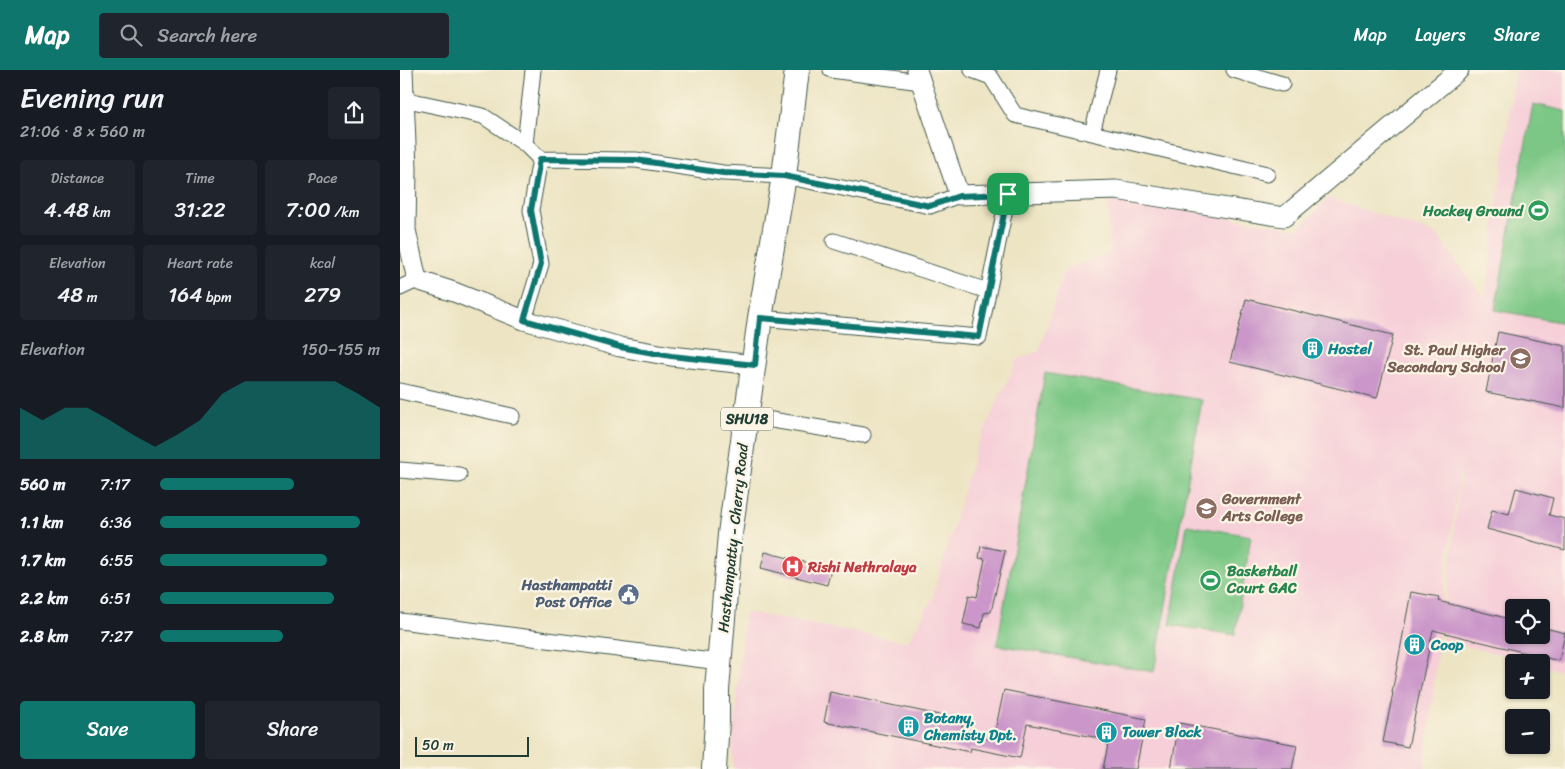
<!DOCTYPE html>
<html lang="en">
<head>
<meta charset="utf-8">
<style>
  body { margin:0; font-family:Sriracha,sans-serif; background:#20242c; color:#f1f3f6; height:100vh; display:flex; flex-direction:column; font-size:19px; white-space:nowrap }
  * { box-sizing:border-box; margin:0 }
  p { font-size:16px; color:#9ea1a6 }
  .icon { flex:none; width:28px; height:28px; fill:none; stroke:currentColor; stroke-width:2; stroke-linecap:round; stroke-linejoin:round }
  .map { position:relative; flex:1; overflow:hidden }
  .details { display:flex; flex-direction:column; background:#171b24; width:400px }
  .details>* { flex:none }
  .controls { position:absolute; left:1105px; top:529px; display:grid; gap:10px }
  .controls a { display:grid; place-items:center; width:45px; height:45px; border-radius:5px; background:#171b24; box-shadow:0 1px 4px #0004; font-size:25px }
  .scale { position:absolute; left:15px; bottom:12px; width:114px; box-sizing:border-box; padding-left:5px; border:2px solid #1f3d34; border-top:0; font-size:14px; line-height:18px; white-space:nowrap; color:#1f3d34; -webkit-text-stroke:4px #fcf5e5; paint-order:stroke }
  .pin { position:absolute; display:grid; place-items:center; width:42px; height:42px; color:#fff; margin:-21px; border-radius:10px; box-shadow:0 2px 8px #0006 }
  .round { display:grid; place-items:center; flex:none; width:52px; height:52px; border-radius:5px; background:#20242c }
  .headline { display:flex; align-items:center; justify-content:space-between; height:85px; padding:0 20px }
  h1 { font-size:28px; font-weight:600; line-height:38px }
  .metrics { display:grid; grid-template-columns:repeat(3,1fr); gap:8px; height:85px; padding:5px 20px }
  .metrics div { display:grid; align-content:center; border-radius:5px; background:#20242c; text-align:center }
  .metrics b { font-size:21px; font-weight:600 }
  .metrics small { font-size:14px; font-weight:400 }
  .metrics p { font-size:14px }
  .chart { height:140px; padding:10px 20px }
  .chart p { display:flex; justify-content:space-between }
  .chart svg { width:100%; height:90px; margin-top:5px; fill:#0f766e; opacity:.7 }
  .cta { display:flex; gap:10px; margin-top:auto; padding:10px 20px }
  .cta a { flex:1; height:58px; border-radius:5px; background:#0f766e; color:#fff; font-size:20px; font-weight:600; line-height:58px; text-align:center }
  .cta a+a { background:#20242c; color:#f1f3f6 }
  ul { padding:0 20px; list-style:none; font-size:16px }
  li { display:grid; grid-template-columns:80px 60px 1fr; align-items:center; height:38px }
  li i { height:12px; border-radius:6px; background:#0f766e }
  header { display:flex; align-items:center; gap:30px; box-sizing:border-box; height:70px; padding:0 25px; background:#0f766e; color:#fff }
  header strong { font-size:24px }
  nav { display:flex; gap:28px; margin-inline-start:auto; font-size:18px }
  .search { width:350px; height:45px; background:#20242c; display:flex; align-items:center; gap:12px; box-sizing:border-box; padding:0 18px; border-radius:5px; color:#9ea1a6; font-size:19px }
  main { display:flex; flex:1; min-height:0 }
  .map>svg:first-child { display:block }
  .built { fill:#f6cfd8; fill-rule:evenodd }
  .green { fill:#7cc785; stroke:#4e825c }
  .building { fill:#cb96c9 }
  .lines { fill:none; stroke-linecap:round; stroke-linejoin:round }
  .minor-casing { stroke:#3e5649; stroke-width:17 }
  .tertiary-casing { stroke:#3e5649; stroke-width:21 }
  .primary-casing { stroke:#3e5649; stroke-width:26 }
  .minor { stroke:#fff; stroke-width:15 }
  .tertiary { stroke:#fff; stroke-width:19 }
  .primary { stroke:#fff; stroke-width:24 }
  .route-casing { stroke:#fff; stroke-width:10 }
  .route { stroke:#0f766e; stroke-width:6 }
  .labels { text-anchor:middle; stroke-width:4.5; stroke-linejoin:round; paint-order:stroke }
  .shield { fill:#fcf5e5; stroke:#617469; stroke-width:1 }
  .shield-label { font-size:14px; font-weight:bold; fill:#1f3d34 }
  .leisure-label { font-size:15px; font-weight:bold; fill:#27864d; stroke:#fcf5e5; text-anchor:end }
  .culture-label { font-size:15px; font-weight:bold; fill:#0d838f; stroke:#fcf5e5; text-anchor:start }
  .education-label { font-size:15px; font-weight:bold; fill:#785e54; stroke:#fcf5e5; text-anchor:end }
  .street-label { font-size:15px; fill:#1f3d34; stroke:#fcf5e5 }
  .health-label { font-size:15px; font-weight:bold; fill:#be3a42; stroke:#fcf5e5; text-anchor:start }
  .service-label { font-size:15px; font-weight:bold; fill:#4e5e75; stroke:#fcf5e5; text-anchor:end }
</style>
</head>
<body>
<header>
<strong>Map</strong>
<div class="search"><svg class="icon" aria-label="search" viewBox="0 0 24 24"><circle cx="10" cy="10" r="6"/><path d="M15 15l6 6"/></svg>Search here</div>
<nav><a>Map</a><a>Layers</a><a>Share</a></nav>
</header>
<main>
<section class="details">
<div class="headline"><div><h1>Evening run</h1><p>21:06 · 8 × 560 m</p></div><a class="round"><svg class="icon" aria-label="share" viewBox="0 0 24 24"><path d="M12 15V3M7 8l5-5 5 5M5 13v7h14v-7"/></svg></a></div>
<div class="metrics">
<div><p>Distance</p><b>4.48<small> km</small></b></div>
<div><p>Time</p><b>31:22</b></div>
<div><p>Pace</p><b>7:00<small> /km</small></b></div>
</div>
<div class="metrics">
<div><p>Elevation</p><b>48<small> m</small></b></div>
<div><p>Heart rate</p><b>164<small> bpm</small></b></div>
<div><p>kcal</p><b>279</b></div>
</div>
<div class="chart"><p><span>Elevation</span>150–155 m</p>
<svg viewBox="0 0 160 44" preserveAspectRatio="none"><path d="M0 44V19L10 25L20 19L30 19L40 25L50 32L60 38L70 32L80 25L90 12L100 6L110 6L120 6L130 6L140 6L150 12L160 19V44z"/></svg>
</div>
<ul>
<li><b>560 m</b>7:17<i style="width:61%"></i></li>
<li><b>1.1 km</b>6:36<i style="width:91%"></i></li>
<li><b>1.7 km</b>6:55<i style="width:76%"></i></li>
<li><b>2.2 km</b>6:51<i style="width:79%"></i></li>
<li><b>2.8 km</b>7:27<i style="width:56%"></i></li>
</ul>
<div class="cta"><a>Save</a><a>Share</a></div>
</section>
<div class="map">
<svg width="1165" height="699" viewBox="0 0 1165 699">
  <rect width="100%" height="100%" fill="#fcf5e5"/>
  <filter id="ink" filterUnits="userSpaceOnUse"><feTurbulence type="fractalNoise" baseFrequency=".02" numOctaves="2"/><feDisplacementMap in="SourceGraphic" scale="10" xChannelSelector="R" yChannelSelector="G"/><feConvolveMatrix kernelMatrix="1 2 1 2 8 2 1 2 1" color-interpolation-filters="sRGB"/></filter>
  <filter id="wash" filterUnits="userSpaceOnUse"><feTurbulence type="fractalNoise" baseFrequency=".0096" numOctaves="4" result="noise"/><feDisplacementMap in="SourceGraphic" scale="20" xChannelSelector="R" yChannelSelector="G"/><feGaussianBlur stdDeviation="1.12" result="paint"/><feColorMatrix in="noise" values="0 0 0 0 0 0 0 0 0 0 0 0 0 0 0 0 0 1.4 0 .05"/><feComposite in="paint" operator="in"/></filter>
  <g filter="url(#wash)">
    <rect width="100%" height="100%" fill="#ece4c2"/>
    <path class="built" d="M1115 0H1165V602L1141 595V592H1130L1042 570 1063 380 1046 499 1025 699H334L332 682 345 542 508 572 532 529 576 378 617 290 639 281 664 200 710 183 708 127 898 159 929 128 1036 164 1085 229ZM1114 538H1141V565H1114Z"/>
    <path class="green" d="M1133 34 1165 41V253L1095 240Z
      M645 303 802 330 754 602 597 575Z
      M787 455 851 466 835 565 770 555Z"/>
    <g id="blocks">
      <path class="building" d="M846 229 993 265 977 328 830 292Z
        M1098 262 1165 276V338L1086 322Z
        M1116 418 1153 428 1149 445 1165 449V480L1087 459 1092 440 1109 444Z
        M581 476 605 481 591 542 584 543 581 558 563 554 569 525 577 527 585 489 579 488Z
        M365 482 431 499 427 515 361 498Z
        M1011 522 1039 527 1038 531 1114 550V565H1141V557L1165 563 1159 591 1033 560 1008 677 983 672 993 623H992Z
        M604 620 746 649 736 699H703L709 670 627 654 620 688 571 678 570 682 424 652 430 622 563 650 561 663 593 670Z
        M779 653 897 675 892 699H771Z"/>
    </g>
  </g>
  <g filter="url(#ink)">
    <use href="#blocks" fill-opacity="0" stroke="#3e5649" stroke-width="1"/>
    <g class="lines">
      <defs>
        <path id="minor" d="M133 0 125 74 140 89 236 90 323 103 384 106 530 136 559 125
          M431 0 521 12
          M572 0 591 7 615 45 867 104
          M834 0 882 14
          M3 29 83 46 125 74
          M692 63 708 0
          M434 171 588 221
          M0 218 17 210
          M360 248 579 267 608 124
          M124 250 141 194 131 140 140 89
          M0 321 112 346
          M347 346 463 365
          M0 400 59 405
          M0 551 319 592"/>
        <path id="tertiary" d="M3 0 7 99 6 160 17 210 54 222 124 250 220 277 271 286 355 295
          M517 0 559 125 716 120 884 147 1059 0"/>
        <path id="primary" d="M314 699 317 651V620L330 464 360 248 384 106 397 0"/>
      </defs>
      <use href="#minor" class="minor-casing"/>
      <use href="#tertiary" class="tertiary-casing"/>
      <use href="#primary" class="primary-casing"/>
      <use href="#minor" class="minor"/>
      <use href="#tertiary" class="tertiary"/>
      <use href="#primary" class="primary"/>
    </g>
  </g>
  <g class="lines" filter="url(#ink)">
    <defs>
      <path id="route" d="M140 89 236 90 323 103 384 106 530 136 559 126 608 124 579 267 360 248 355 295 271 286 220 277 124 250 141 194 131 140Z"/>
    </defs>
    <use href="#route" class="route-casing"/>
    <use href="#route" class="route"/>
  </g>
  <defs>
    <symbol id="stadium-disc" viewBox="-11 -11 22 22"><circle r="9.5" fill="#2e9e5b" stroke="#fcf5e5"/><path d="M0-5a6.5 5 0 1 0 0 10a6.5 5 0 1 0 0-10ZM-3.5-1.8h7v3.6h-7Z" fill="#fff"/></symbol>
    <symbol id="building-disc" viewBox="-11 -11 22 22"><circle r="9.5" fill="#0f9aa8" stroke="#fcf5e5"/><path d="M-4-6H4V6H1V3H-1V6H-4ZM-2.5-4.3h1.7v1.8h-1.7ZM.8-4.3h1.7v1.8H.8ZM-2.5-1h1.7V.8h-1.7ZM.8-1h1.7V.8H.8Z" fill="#fff"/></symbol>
    <symbol id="school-disc" viewBox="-11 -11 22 22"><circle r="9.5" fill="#8d6e63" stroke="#fcf5e5"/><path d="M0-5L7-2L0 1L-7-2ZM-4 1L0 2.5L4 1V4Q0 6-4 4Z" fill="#fff"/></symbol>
    <symbol id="university-disc" viewBox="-11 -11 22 22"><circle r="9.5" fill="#8d6e63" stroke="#fcf5e5"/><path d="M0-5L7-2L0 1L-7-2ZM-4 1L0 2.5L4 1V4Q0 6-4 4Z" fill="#fff"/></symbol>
    <symbol id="hospital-disc" viewBox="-11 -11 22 22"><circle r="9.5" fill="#e0444e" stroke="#fcf5e5"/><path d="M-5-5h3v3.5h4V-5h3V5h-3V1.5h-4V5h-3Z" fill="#fff"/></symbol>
    <symbol id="civic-disc" viewBox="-11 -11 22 22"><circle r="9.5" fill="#5c6f8a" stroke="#fcf5e5"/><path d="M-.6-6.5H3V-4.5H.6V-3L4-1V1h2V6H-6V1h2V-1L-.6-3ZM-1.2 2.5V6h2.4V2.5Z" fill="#fff"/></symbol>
  </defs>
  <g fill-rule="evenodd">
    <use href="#stadium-disc" x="1126" y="128" width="25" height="25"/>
    <use href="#building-disc" x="900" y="266" width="25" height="25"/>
    <use href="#school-disc" x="1108" y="276" width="25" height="25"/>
    <use href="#university-disc" x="794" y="426" width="25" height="25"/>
    <use href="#hospital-disc" x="380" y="484" width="25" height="25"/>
    <use href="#stadium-disc" x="798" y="498" width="25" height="25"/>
    <use href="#civic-disc" x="216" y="512" width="25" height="25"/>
    <use href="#building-disc" x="1002" y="562" width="25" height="25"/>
    <use href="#building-disc" x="496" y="644" width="25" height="25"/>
    <use href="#building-disc" x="694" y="650" width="25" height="25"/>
  </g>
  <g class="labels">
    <rect class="shield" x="321" y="337.5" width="52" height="23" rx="4"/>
    <g class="shield-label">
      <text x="347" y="354">SHU18</text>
    </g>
    <g class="leisure-label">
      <text x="1123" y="146">Hockey Ground</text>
      <text x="827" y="506" text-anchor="start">Basketball<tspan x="827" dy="17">Court GAC</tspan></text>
    </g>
    <g class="culture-label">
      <text x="928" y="284">Hostel</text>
      <text x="1031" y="580">Coop</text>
      <text x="524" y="653">Botany,<tspan x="524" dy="17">Chemisty Dpt.</tspan></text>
      <text x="722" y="667">Tower Block</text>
    </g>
    <g class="education-label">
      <text x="1105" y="285">St. Paul Higher<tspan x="1105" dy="17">Secondary School</tspan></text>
      <text x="822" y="434" text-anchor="start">Government<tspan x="822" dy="17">Arts College</tspan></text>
    </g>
    <g class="street-label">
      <text transform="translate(333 468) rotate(-84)" y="5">Hasthampatty - Cherry Road</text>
    </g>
    <g class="health-label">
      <text x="408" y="502">Rishi Nethralaya</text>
    </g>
    <g class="service-label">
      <text x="212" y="520">Hasthampatti<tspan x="212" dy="17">Post Office</tspan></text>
    </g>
  </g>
</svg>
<div class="controls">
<a><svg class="icon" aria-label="locate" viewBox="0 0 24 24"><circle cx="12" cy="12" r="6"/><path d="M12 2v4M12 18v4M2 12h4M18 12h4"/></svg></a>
<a>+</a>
<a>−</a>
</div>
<div class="scale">50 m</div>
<div class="pin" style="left:608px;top:124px;background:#1e9e55"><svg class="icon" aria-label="arrive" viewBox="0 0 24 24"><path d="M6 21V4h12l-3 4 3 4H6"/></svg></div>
</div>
</main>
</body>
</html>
